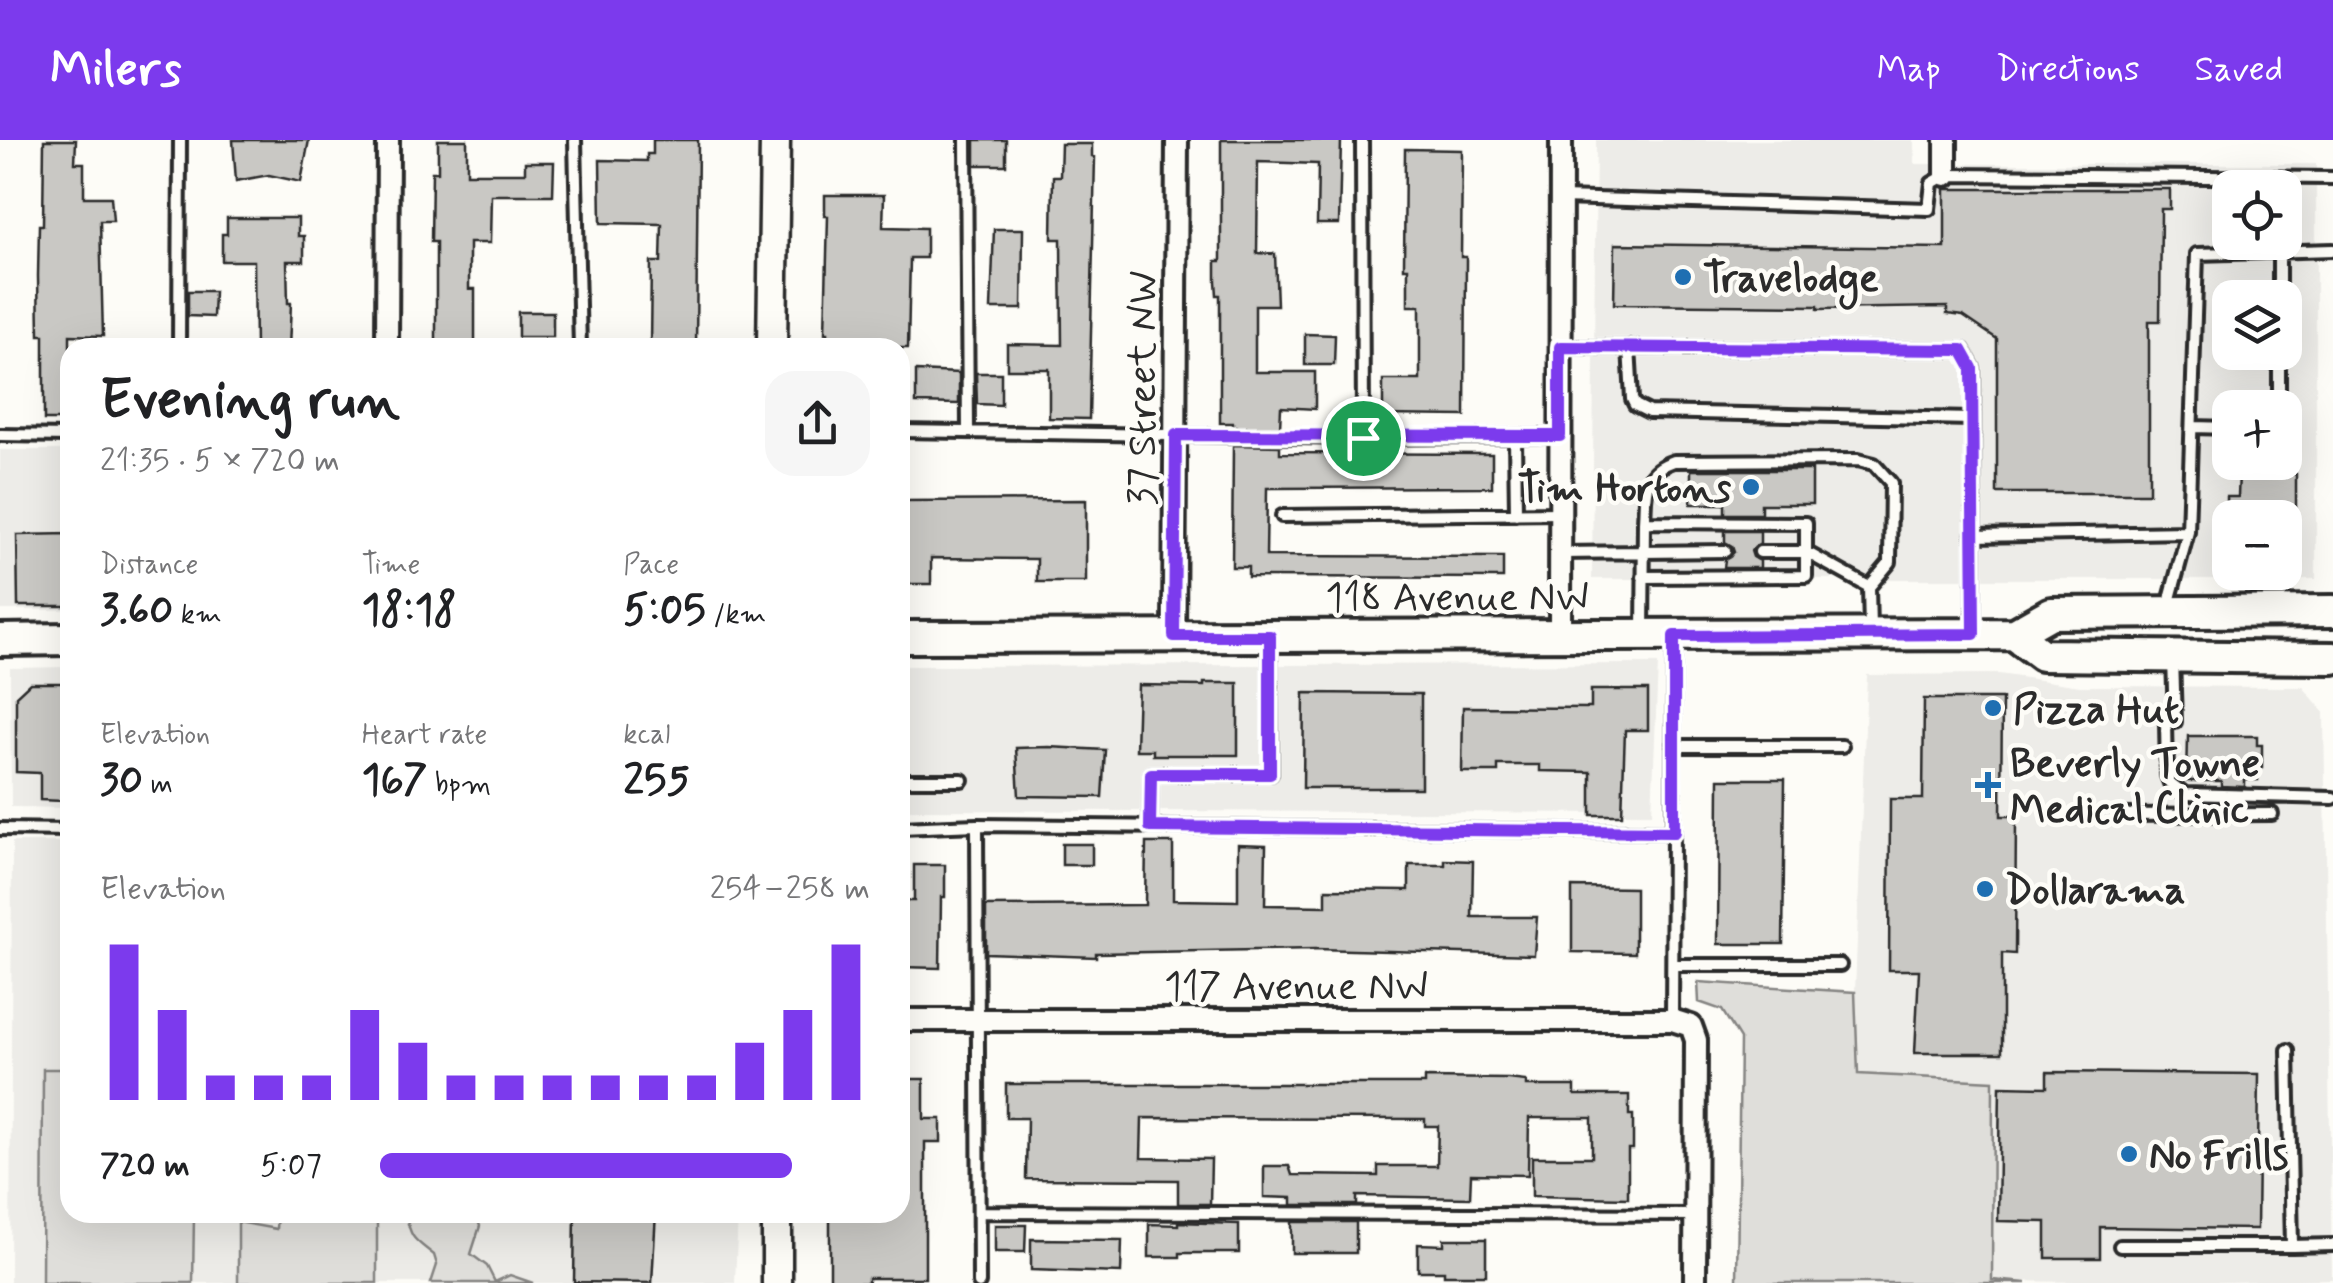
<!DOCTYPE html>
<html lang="en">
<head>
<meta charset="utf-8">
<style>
  body { margin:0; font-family:Mynerve,sans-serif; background:#f6f6f6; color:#202124; height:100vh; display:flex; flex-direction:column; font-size:38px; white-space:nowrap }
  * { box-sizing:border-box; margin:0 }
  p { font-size:32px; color:#757577 }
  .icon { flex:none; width:55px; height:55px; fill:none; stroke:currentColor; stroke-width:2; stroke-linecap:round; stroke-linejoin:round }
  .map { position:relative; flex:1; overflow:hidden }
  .drawer { position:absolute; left:60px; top:198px; width:850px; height:885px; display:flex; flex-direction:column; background:#fff; border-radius:30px; box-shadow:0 10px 40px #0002 }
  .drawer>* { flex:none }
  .fabs { position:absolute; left:2212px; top:30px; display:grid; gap:20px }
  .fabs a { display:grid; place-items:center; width:90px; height:90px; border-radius:20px; background:#fff; box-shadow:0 10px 40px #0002; font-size:50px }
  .pin { position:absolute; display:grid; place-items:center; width:85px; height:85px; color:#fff; margin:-42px; border:5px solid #fff; border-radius:50%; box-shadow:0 2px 10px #0007 }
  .round { display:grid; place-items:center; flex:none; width:105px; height:105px; border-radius:30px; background:#f6f6f6 }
  .headline { display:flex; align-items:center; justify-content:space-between; height:170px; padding:0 40px }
  h1 { font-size:55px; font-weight:700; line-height:75px }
  .metrics { display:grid; grid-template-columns:repeat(3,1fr); gap:15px; height:170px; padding:10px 40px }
  .metrics div { display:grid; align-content:center }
  .metrics b { font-size:42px; font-weight:700 }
  .metrics small { font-size:28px; font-weight:400 }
  .metrics p { font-size:28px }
  .chart { height:280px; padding:20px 40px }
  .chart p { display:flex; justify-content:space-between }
  .chart svg { width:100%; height:180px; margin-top:10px; stroke:#7c3aed; stroke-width:6 }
  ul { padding:0 40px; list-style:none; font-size:32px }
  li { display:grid; grid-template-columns:160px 120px 1fr; align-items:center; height:75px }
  li i { height:25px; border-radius:12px; background:#7c3aed }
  header { display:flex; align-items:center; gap:60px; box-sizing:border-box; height:140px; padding:0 50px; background:#7c3aed; color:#fff }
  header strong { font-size:48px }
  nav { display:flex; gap:55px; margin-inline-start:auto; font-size:35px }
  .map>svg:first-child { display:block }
  .built { fill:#edece8; fill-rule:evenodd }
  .green { fill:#dfdeda; stroke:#858482; stroke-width:2.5 }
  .building { fill:#c9c8c4; stroke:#2b2b2b; stroke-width:2.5 }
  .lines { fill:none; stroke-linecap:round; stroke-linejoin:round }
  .service-casing { stroke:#2b2b2b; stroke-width:18 }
  .minor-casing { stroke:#2b2b2b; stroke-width:28 }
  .tertiary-casing { stroke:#2b2b2b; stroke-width:35 }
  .secondary-casing { stroke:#2b2b2b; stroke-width:38 }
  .service { stroke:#fdfcf7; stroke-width:10 }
  .minor { stroke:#fdfcf7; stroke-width:20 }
  .tertiary { stroke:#fdfcf7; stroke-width:28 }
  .secondary { stroke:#fdfcf7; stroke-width:30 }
  .route-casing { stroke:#fff; stroke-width:20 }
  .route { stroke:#7c3aed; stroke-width:12 }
  .poi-dot { fill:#1f6fb2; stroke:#fdfcf7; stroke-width:4 }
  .labels { text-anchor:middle; stroke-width:9; stroke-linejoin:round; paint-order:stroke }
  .poi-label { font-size:40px; font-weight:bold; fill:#2b2b2b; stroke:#fdfcf7; text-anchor:start }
  .street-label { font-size:40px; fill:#2b2b2b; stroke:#fdfcf7 }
</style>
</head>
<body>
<header>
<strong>Milers</strong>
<nav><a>Map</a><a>Directions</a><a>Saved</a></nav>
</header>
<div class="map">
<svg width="2333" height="1143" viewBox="0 0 2333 1143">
  <rect width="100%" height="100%" fill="#fdfcf7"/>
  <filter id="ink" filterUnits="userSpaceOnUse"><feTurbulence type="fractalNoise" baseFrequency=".01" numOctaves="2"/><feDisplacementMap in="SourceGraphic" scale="20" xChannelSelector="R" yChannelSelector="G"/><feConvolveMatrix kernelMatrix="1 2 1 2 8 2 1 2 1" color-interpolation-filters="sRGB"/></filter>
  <g filter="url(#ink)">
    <path class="built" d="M1596 0H1914L1915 24H2316V439H1592ZM2230 48H2285V102H2230ZM2230 158H2285V212H2230ZM2230 268H2285V322H2230ZM2230 378H2285V432H2230Z
      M0 310H70V470H0Z
      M1658 524 1652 673 900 670V526Z
      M70 527V668L11 667 10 528Z
      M1999 534 2080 546 2303 547 2324 572 2332 1139 2191 1143 1992 1141 1993 941 1858 934 1855 852 1867 535Z
      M12 702H70V1072L738 1073 735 1143H10Z"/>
    <path class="green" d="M1698 842 1855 852 1858 934 1993 941 1992 1140 2027 1143H1737L1740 899 1722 870 1699 862Z
      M43 929H70V1072L239 1073V1078L194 1074 193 1143H42Z
      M277 1073H377V1143H238V1082L276 1089Z
      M405 1073H475L480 1086 471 1114 487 1126 495 1142 510 1135 533 1143H431L437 1125 434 1115C413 1098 412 1101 405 1073Z"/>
    <path class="building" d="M44 0H76L75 23H84V57H111L113 81H100L103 196 70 195V280H44V195H39L38 136 39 85H43Z
      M233 0H309L301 42 269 35 236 41Z
      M438 0H467V33H525V22H554L553 55H491L490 103H469V149H475V208H436V102H431L432 32H438Z
      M653 0H698L696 208H650L651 122H661L662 84 601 83 600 20 647 21V14H653Z
      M975 0H1006V25H975Z
      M1221 0H1341L1339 84H1317L1318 24 1258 22 1257 113 1275 114 1277 165H1255V232H1315V269L1281 267 1280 288 1233 287V283H1220V155H1217L1216 141V121H1221Z
      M1061 4H1092V16L1095 17 1089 279 1049 278V229H1007V204L1062 205 1061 99H1052L1053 36H1060Z
      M1405 9 1462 10 1461 117H1466L1465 276 1383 275V240H1420V166H1408V128H1404Z
      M1945 49H2170V69H2161L2160 181H2149V353H1997V199L1963 176 1947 174V167L1818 169V166L1614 164 1615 104 1945 108Z
      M825 55H884L883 87 926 88V118H910L908 208H880V201L828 200V193H825L828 76H825Z
      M227 78H298V96H304V121H287L288 163H291L289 208H255L254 121H222V94H227Z
      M994 89H1023L1022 169H991Z
      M188 151H214L213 177 188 176Z
      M518 172H553V197H518Z
      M1305 194 1335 195 1334 225H1305Z
      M916 231 959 233V264L916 263Z
      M976 233H1001V265L977 264Z
      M1233 305 1280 306V313L1492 314V347L1267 348 1266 416 1503 417V438L1248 437V427H1232Z
      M1691 330H1812V364H1761V374H1725V364H1691Z
      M2239 333 2296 334V378H2227V357H2238Z
      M1086 360V442H1037V419L931 418V444H900V361Z
      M1725 391H1760V403L1751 411 1753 417 1760 421V428H1724L1725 420 1734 412 1732 406 1725 402Z
      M70 394V466H18L17 395Z
      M30 543H70V646H63V661L40 660V633L16 632V556Z
      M1204 543H1238V615H1153V610H1136L1138 545 1204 546Z
      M1591 550H1648V590H1625L1622 675H1591V632L1540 631V625H1498V632H1462L1463 567 1591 568Z
      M1304 553 1421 554V648H1303Z
      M1924 559H2002L2001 676H2016L2015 814 2002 813V913H1915L1919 830H1889L1890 659H1923Z
      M2188 596H2257V605H2262V628H2258V640H2245V647L2221 646V641H2187Z
      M1049 607 1105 610 1102 657 1019 656 1016 608Z
      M1719 639H1785L1783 804H1718Z
      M1146 703H1173V760L1238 761V704L1266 705 1265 765 1326 766V749L1409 750V725H1445V720L1473 721 1472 777H1537L1534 815 1316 809 1096 813V817L986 813V766L1145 765Z
      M1062 704H1092V725H1062Z
      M914 725H945V757H941L940 828 900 827V761H914Z
      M1572 747 1635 748V813L1572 812Z
      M2047 932 2259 934 2257 1089 2100 1087V1118H2046V1082L1998 1081 2000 946 2047 947Z
      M1425 938 1508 939 1526 941V946H1575V955H1629V975H1633V1009H1628V1058L1532 1056V1017H1592V978H1529L1528 1035 1471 1034 1470 1058 1357 1056V1065H1292V1058L1264 1057V1026H1289L1292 1035 1378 1036V1026H1437L1438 986H1425V979L1142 978 1141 1018 1211 1019 1210 1064H1178V1040L1026 1039 1027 978H1006V944H1425Z
      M900 939H924V979H941V1002H925V1138H868V1143H830V1072H900Z
      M575 1072H656L652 1143 574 1142Z
      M1178 1082 1239 1084V1113H1180V1117H1149V1084L1178 1085Z
      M1292 1082H1356V1113H1292Z
      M995 1085H1026L1025 1112H995Z
      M1031 1099 1122 1100 1121 1133 1031 1130Z
      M1444 1099H1486V1135H1444V1131H1418V1104L1444 1105Z"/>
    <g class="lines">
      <defs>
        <path id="service" d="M575 0 580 208
          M966 0 968 291
          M1362 0 1363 298
          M1561 58 1929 69 1932 43 1946 35 2333 38
          M2279 158V111
          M1561 207 1963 210 1973 228 1974 489
          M1629 207 1632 259 1635 265 1649 272 1972 279
          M179 208 180 0
          M2279 268V212
          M2193 287 2230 288
          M900 291 1363 298 1560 296
          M0 295 70 296
          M1515 297 1516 374
          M1282 376 1560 373
          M1644 382C1646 352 1641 332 1674 321L1858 320 1874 324 1891 343 1890 422 1869 447
          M1973 396 2188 392
          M1760 412H1806L1869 447 1870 489
          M1561 413 1725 411
          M2168 466 2188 392 2197 114 2333 110
          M1643 493 1644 382 1806 383V436L1643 437
          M2173 518 2175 582
          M2166 582 2167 635 2170 643 2185 654 2333 658
          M1674 606H1842
          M900 640H962
          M2121 675 2272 674
          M977 685 979 1143
          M1150 687 1151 634H1271L1270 498
          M900 688 977 685 1674 692
          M0 689 70 690
          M1673 825H1840
          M1672 880 1674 498
          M2288 910 2292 1106 2333 1105
          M979 1072 1697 1075
          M2120 1106H2292"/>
        <path id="minor" d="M1946 0V35
          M387 208 388 0
          M1174 496 1177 0
          M1560 496 1561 0
          M900 880H1672L1691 886 1696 900 1695 1143"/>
        <path id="tertiary" d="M772 208 775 0
          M777 1072V1143"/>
        <path id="secondary" d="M2014 494 2042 515 2333 518
          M900 497 2014 494 2051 473 2333 471
          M0 500 70 499"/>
      </defs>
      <use href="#service" class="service-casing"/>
      <use href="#minor" class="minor-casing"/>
      <use href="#tertiary" class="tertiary-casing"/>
      <use href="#secondary" class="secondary-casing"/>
      <use href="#service" class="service"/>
      <use href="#minor" class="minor"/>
      <use href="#tertiary" class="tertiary"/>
      <use href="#secondary" class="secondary"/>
    </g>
  </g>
  <g class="lines" filter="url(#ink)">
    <defs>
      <path id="route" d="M1560 207 1962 210 1972 228 1974 494 1674 496V692L1150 687 1151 634H1270V496H1174L1176 295 1560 296Z"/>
    </defs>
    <use href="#route" class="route-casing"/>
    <use href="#route" class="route"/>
  </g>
  <g class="poi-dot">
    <circle cx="1683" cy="137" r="10"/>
    <circle cx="1751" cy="347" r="10"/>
    <circle cx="1993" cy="568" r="10"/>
    <path d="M1983 630h10v10h10v10h-10v10h-10v-10h-10v-10h10z"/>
    <circle cx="1985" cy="749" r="10"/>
    <circle cx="2129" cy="1014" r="10"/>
  </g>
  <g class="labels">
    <g class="poi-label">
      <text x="1703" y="151">Travelodge</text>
      <text x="1731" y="361" text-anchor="end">Tim Hortons</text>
      <text x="2013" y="582">Pizza Hut</text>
      <text x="2010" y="636">Beverly Towne<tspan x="2010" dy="46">Medical Clinic</tspan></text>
      <text x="2005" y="763">Dollarama</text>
      <text x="2149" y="1028">No Frills</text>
    </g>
    <g class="street-label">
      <text transform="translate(1141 248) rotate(-90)" y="14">37 Street NW</text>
      <text x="1457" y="470">118 Avenue NW</text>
      <text x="1296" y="859">117 Avenue NW</text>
    </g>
  </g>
</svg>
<div class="fabs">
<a><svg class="icon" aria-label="locate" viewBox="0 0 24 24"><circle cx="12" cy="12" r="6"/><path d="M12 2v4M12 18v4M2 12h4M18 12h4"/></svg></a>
<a><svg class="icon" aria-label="layers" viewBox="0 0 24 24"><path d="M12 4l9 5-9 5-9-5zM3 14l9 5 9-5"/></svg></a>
<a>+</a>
<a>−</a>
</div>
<div class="pin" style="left:1363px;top:298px;background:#1e9e55"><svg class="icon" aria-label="arrive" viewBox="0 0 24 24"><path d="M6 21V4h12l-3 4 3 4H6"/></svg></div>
<section class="drawer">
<div class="headline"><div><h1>Evening run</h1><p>21:35 · 5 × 720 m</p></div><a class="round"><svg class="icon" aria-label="share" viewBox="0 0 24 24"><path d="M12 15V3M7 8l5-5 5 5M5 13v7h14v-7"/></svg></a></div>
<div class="metrics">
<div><p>Distance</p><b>3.60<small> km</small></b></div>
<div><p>Time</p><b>18:18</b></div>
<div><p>Pace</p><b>5:05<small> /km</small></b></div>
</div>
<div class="metrics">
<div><p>Elevation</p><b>30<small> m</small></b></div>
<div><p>Heart rate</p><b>167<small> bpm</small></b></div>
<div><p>kcal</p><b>255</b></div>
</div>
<div class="chart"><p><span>Elevation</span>254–258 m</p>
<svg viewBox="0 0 160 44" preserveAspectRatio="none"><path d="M5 44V6M15 44V22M25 44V38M35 44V38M45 44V38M55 44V22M65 44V30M75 44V38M85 44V38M95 44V38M105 44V38M115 44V38M125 44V38M135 44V30M145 44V22M155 44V6"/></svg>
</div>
<ul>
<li><b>720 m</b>5:07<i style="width:84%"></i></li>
</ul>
</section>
</div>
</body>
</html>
